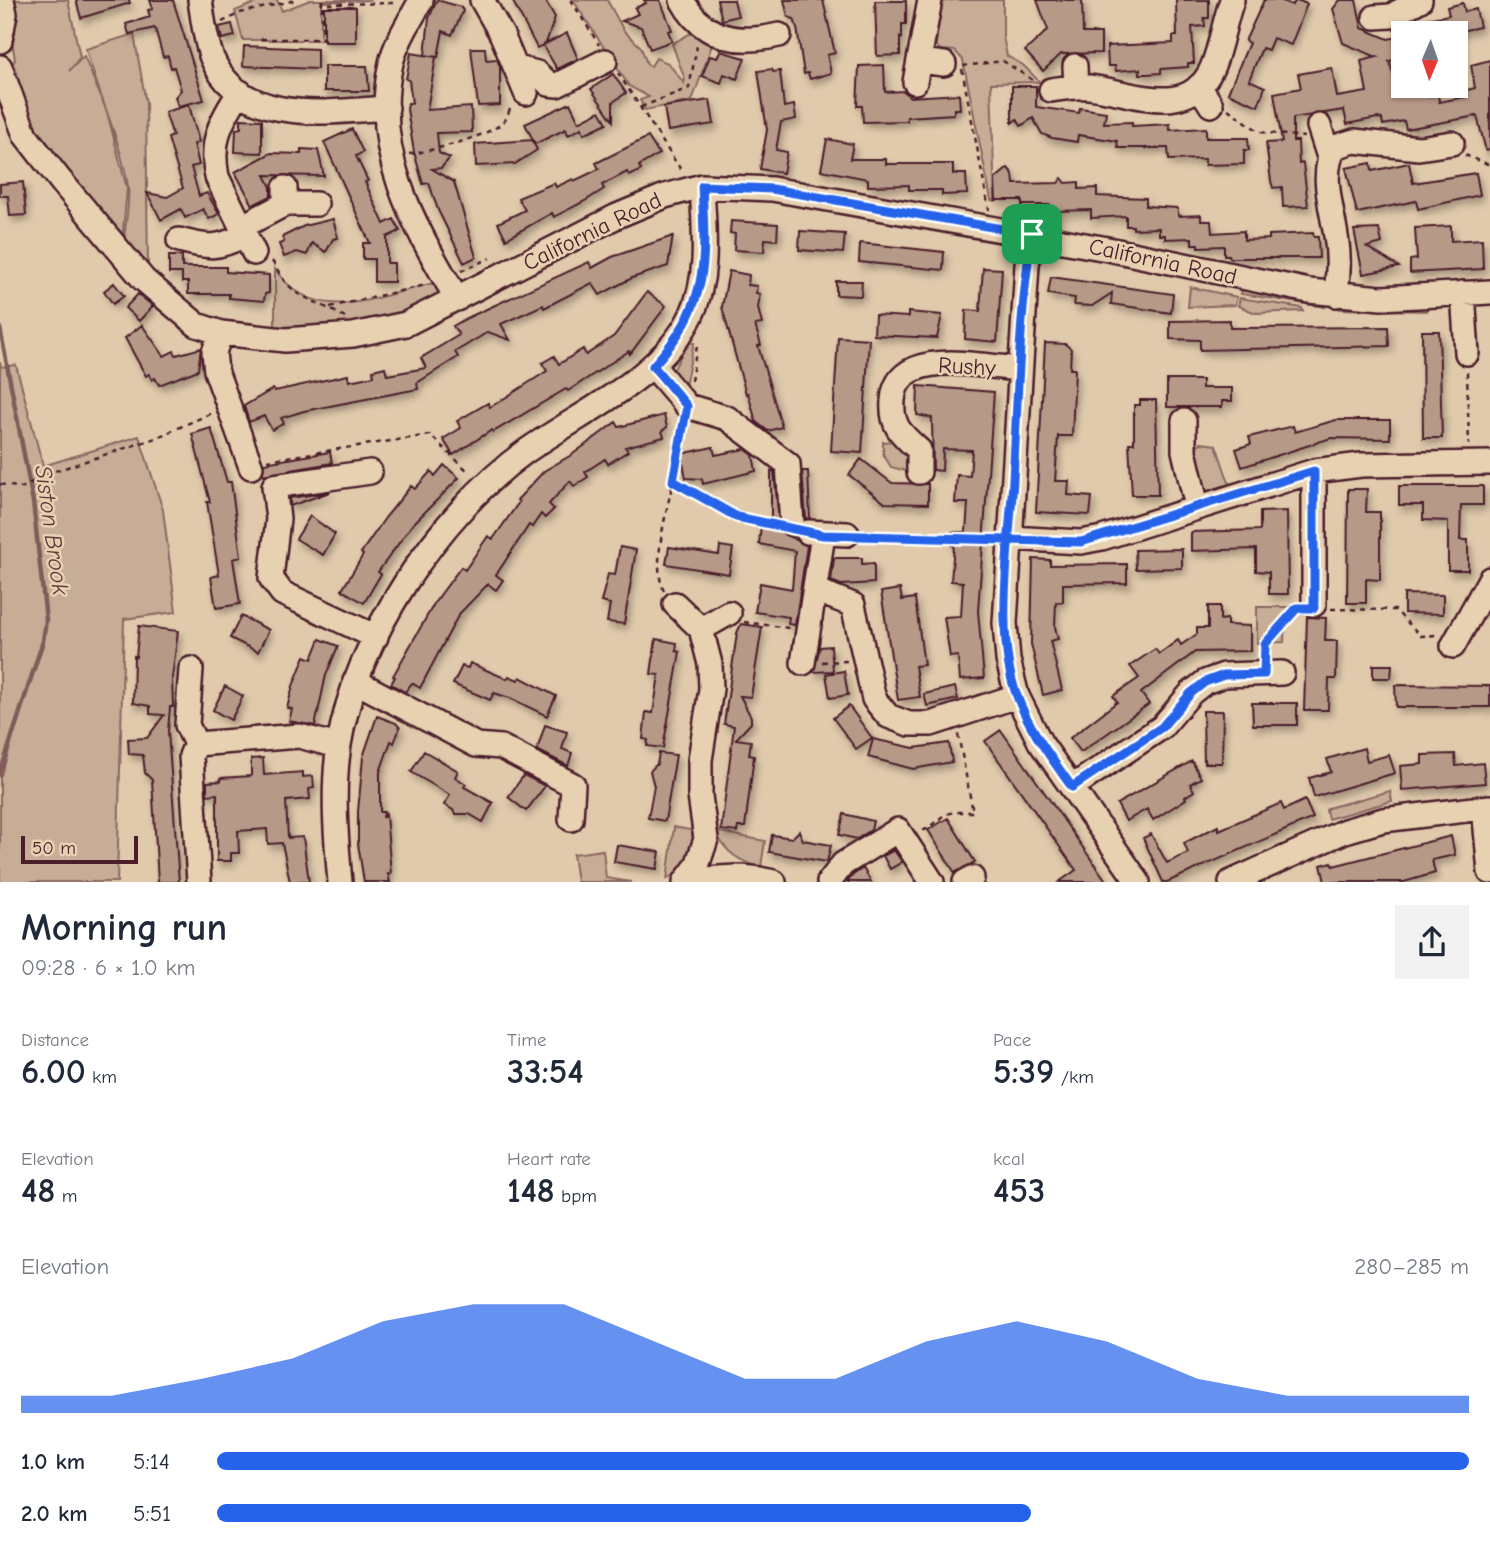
<!DOCTYPE html>
<html lang="en">
<head>
<meta charset="utf-8">
<style>
  body { margin:0; font-family:"Comic Neue",sans-serif; background:#f2f2f3; color:#1f2937; height:100vh; display:flex; flex-direction:column; font-size:26px; white-space:nowrap }
  * { box-sizing:border-box; margin:0 }
  p { font-size:23px; color:#747a83 }
  .icon { flex:none; width:38px; height:38px; fill:none; stroke:currentColor; stroke-width:2; stroke-linecap:round; stroke-linejoin:round }
  .map { position:relative; height:882px; overflow:hidden }
  .panel { display:flex; flex-direction:column; background:#fff; flex:1 }
  .panel>* { flex:none }
  .needle { width:46px; rotate:182deg }
  .tools { position:absolute; left:1391px; top:21px; display:grid; gap:14px }
  .tools a { display:grid; place-items:center; width:77px; height:77px; border-radius:0px; background:#fff; box-shadow:0 2px 5px #0004; font-size:35px }
  .scale { position:absolute; left:21px; bottom:18px; width:117px; box-sizing:border-box; padding-left:7px; border:4px solid #4a1f2b; border-top:0; font-size:19px; line-height:24px; white-space:nowrap; color:#4a1f2b; -webkit-text-stroke:5px #e7d1b1; paint-order:stroke }
  .pin { position:absolute; display:grid; place-items:center; width:60px; height:60px; color:#fff; margin:-30px; border-radius:14px; box-shadow:0 4px 10px #0006 }
  .round { display:grid; place-items:center; flex:none; width:74px; height:74px; border-radius:0px; background:#f2f2f3 }
  .overview { display:flex; align-items:center; justify-content:space-between; height:119px; padding:0 21px }
  h1 { font-size:38px; font-weight:700; line-height:52px }
  .stats { display:grid; grid-template-columns:repeat(3,1fr); gap:10px; height:119px; padding:7px 21px }
  .stats div { display:grid; align-content:center }
  .stats b { font-size:35px; font-weight:700 }
  .stats small { font-size:19px; font-weight:400 }
  .stats p { font-size:19px }
  .chart { height:196px; padding:14px 21px }
  .chart p { display:flex; justify-content:space-between }
  .chart svg { width:100%; height:126px; margin-top:7px; fill:#2563eb; opacity:.7 }
  ul { padding:0 21px; list-style:none; font-size:23px }
  li { display:grid; grid-template-columns:112px 84px 1fr; align-items:center; height:52px }
  li i { height:18px; border-radius:9px; background:#2563eb }
  .map>svg:first-child { display:block }
  .green { fill:#c8ad96; stroke:#896660; stroke-width:2 }
  .lines { fill:none; stroke-linecap:round; stroke-linejoin:round }
  .stream { stroke:#7f5c59; stroke-width:4.5 }
  .building { fill:#b79988; stroke:#4a1f2b; stroke-width:2; filter:url(#shadow) }
  .minor-casing { stroke:#4a1f2b; stroke-width:28 }
  .path { stroke:#4a1f2b; stroke-width:2.5; stroke-dasharray:5 5; stroke-linecap:butt }
  .minor { stroke:#e7d1b1; stroke-width:23 }
  .route-casing { stroke:#fff; stroke-width:14 }
  .route { stroke:#2563eb; stroke-width:9 }
  .labels { text-anchor:middle; stroke-width:5; stroke-linejoin:round; paint-order:stroke }
  .street-label { font-size:23px; fill:#4a1f2b; stroke:#e7d1b1 }
  .water-label { font-size:24px; font-style:italic; fill:#60383e; stroke:#e7d1b1 }
</style>
</head>
<body>
<div class="map">
<svg width="1490" height="882" viewBox="0 0 1490 882">
  <defs>
    <filter id="shadow"><feDropShadow dx="3" dy="5" stdDeviation="3.5" flood-color="#0004"/></filter>
  </defs>
  <rect width="100%" height="100%" fill="#e1caac"/>
  <filter id="ink" filterUnits="userSpaceOnUse"><feTurbulence type="fractalNoise" baseFrequency=".0143" numOctaves="2"/><feDisplacementMap in="SourceGraphic" scale="14" xChannelSelector="R" yChannelSelector="G"/><feConvolveMatrix kernelMatrix="1 2 1 2 8 2 1 2 1" color-interpolation-filters="sRGB"/></filter>
  <g filter="url(#ink)">
    <path class="green" d="M6 0H68L80 57 69 71 84 56 107 112 127 189 122 240 32 133 42 132 31 131 6 73 15 60Z
      M262 0H277L282 11 310 0H371L321 2V40H243L235 11Z
      M573 0H607L624 31 641 47 647 64 651 66 656 58 668 63 684 83 685 79 672 44 691 33 712 45 692 101 645 110 640 100 649 97 629 86Z
      M954 0H1003V37L1007 56 1023 65 1040 82 991 83 995 201 991 200 963 60 955 51 940 50 936 45 941 2Z
      M134 34 146 103 148 268 124 241C125 224 130 203 128 186 120 139 99 96 86 49Z
      M275 269C315 328 377 296 434 283H439C440 288 442 294 439 298 416 326 311 328 275 332Z
      M1190 287 1237 297 1235 305 1188 307Z
      M1242 288 1272 295V299L1325 303V307L1241 294Z
      M1240 298 1302 308 1303 311 1256 313 1238 306Z
      M1427 302V311L1340 309V305Z
      M688 341 694 343 685 386 673 371Z
      M0 362 1 367 16 365 43 466 139 436 163 510 176 612 124 619 117 882H0Z
      M895 441 907 450 906 471 891 467 883 454V442Z
      M1201 443 1216 445 1230 486 1209 493 1204 491 1193 447Z
      M1257 607H1296L1285 618 1284 642 1257 643Z
      M1390 791 1392 801 1328 819 1326 810 1328 808Z
      M674 827 695 831C694 852 687 870 667 879Z
      M715 831 765 841 761 867C739 862 725 852 715 831Z
      M603 850 606 878 631 882H577L573 854Z"/>
    <g class="lines">
      <path class="stream" d="M0 328 33 502 46 620 43 641 0 774"/>
    </g>
    <path class="building" d="M76 0H129L130 3 81 18Z
      M150 0H173L204 100 178 106 175 97 181 90 174 67 171 68 168 56 163 57 155 28 129 34 126 24 150 17 148 10 153 9Z
      M437 0 461 7 463 11 452 35 443 31 438 57 425 55 429 18Z
      M512 0H545L555 17 546 43 537 48Z
      M644 0H660L672 30 668 31 672 41 650 49 641 27 622 21 638 14 635 8 646 3Z
      M717 0H734L738 16 722 20Z
      M784 0H823L835 53 827 55 831 73 810 79 808 73 804 74 797 28 794 19 788 17Z
      M1037 0H1082L1083 33H1101V53L1061 54 1043 71 1025 51 1048 30Z
      M1176 0H1209V18H1204L1205 26 1192 27 1194 63H1188V67L1161 69V73L1147 74H1140V69L1116 71 1115 66H1108L1107 46 1173 43V36H1177Z
      M1264 0H1280L1292 5 1297 0 1307 4 1291 45 1273 38 1268 50 1262 48 1249 80 1265 87 1258 106 1228 93 1249 43 1245 41Z
      M1340 0H1356L1362 28 1388 39 1404 36V58L1389 61 1397 86H1428L1430 96 1438 94 1439 102 1465 97 1463 91 1475 88 1471 65 1490 60V150L1486 151 1477 116 1406 129 1404 121 1383 125 1382 119 1377 118 1347 124 1344 110 1293 118V141H1298L1299 164 1303 163 1308 206 1283 207 1282 187 1273 188 1271 181 1266 143 1282 142 1274 93 1301 88 1298 74 1332 68 1337 97 1367 92 1361 61 1377 57 1343 43 1333 9Z
      M875 1H906V24H902V38L900 37V55L877 56Z
      M1463 3 1465 12 1476 9 1480 27 1451 33H1428L1425 19 1449 15 1447 7Z
      M324 7H356V42H324Z
      M232 24 235 36 222 39 219 27Z
      M567 33 578 59 557 69 543 45Z
      M244 46 317 49V69L243 66Z
      M471 48H485L486 60 497 59 500 67V105L478 106Z
      M720 51 745 58 737 79 724 74 721 83 702 76 710 56 717 58Z
      M411 53 436 57 427 110 471 107 472 132 437 133 439 153 450 158 441 168 432 169 454 182 476 257 464 263 438 210 429 183 423 184 414 152 407 109 408 103H412L409 80 406 79Z
      M884 65 885 92 904 91 910 97 959 94 960 109H954V114L907 117V121L863 122 862 106H857L859 66Z
      M324 66H367L369 91H324Z
      M772 69 773 72 780 71 784 107 794 105 796 119 781 122 776 150 787 152 783 173 760 169 767 130 758 71Z
      M613 74 626 93 613 102V121L591 89Z
      M1012 86H1036V107L1079 113 1080 108 1106 112 1104 123 1132 122V126L1170 124V130L1206 128V138H1248L1249 150H1244V164L1205 165V159L1169 160 1168 148H1118L1117 141 1078 135 1077 142 1052 138 1042 134 1033 118 1021 126 1017 119 1012 123Z
      M710 100 714 124 668 131 664 107Z
      M570 103 579 122 600 111 607 123 584 134 582 128 568 135 566 129 535 144 525 124Z
      M189 105 199 142 194 144 199 165 191 167 199 196 207 193 219 214 209 219 203 209 185 218 181 209 161 220 147 193 167 197 183 188 168 138 173 136 165 112Z
      M241 119 262 120V153L235 152 236 129 241 128Z
      M352 129 363 152 356 156 368 181 365 182 384 224 394 219 400 231 387 237V263H394V282H374V259H363V243H370L324 142Z
      M648 137 659 154 639 166 641 170 630 176 627 172 602 185 604 189 585 201 554 217 552 213 506 239 498 223 525 210 518 198 554 183 556 187 573 179 574 181 599 169 596 163Z
      M827 139 853 144 850 159H886V164H953V174H966L967 194 942 195V190H909V185L868 186V179L821 170Z
      M532 140 537 150 515 164 476 166 475 144Z
      M301 149 318 150 324 176 265 175 271 187V196L253 205 235 172 271 153 301 154Z
      M1371 163 1372 171 1409 163 1413 183 1476 173 1480 195 1418 209 1416 201 1357 213 1346 168Z
      M1008 168 1013 174 1014 184 1058 183 1062 178 1066 183 1079 182V189L1097 188V196L1146 198V206L1177 208 1179 216 1201 215V221H1211L1212 233 1244 231V240L1269 239V235L1313 233 1314 237H1318L1319 258H1230L1229 255H1224V246L1198 247V244H1192V238L1165 239V235H1159V228L1133 229V226H1126V216L1091 218V210L1056 211 1050 209V205H1022V200H996L995 179Z
      M23 182 26 215 10 216 8 196H0V184Z
      M333 219 338 238 333 239 326 252 312 243 307 255 297 252 284 257 279 244 284 242 282 237 304 226Z
      M731 221 778 224 777 240 765 239 764 252 734 250 735 234 730 233Z
      M1451 226V241L1482 239 1483 269 1410 273V260L1417 259 1415 228Z
      M1379 229 1382 243 1367 247 1399 267 1363 274 1354 230Z
      M800 231 845 234 843 253 799 250Z
      M673 236 668 266 632 278 600 295 592 283 544 308 543 305 501 324 510 340 488 332 455 352 458 357 417 383 418 389 304 411 281 418 284 423 272 430 264 416 249 422 244 406 273 389 275 391 348 375 349 381 374 376 373 370 385 367 387 375 426 368 421 358 459 335 453 326 467 318 589 262 592 268 612 257Z
      M860 243 944 252 943 270 859 262Z
      M169 256H182V267H226V272L269 275V293L265 294 264 301 229 298V294H188V282H182V273H169Z
      M983 268 1002 269 997 342 965 339 966 310 980 311Z
      M729 271 749 275 748 285 757 286 756 293 760 294 758 308 762 324 755 325 761 345 758 346 782 427 768 431 756 422 748 393 746 394 722 307Z
      M1051 277 1173 294 1171 313 1111 304 1112 293 1092 306 1074 305 1075 298 1048 294Z
      M836 281H862L861 296 836 295Z
      M114 283 124 296 113 304 104 291Z
      M647 292 666 306 630 354 629 351 568 391 566 389 493 432 492 430 453 455 443 439 461 428 457 421 488 403 490 407 497 403 547 371 542 363 554 356 559 364 583 349 586 355 614 336Z
      M138 294 153 306 139 321 125 308Z
      M908 312 942 315 937 338 874 335 875 315 908 317Z
      M1230 320V328L1388 327 1389 346 1200 350V340L1170 339V321Z
      M142 325 164 356 174 351 176 355 201 348 198 370 159 385 155 378 152 380 149 374 146 376 125 338Z
      M1422 331H1439L1442 438H1423Z
      M838 337 869 339 862 453 831 451Z
      M1045 343 1065 344 1071 349 1070 369H1075L1072 436H1058L1055 481H1069L1068 495 1092 497 1090 515 1036 512Z
      M1167 380H1202V388H1232V401H1222V407H1167Z
      M918 386 994 392 978 611 984 678 960 680 958 656 950 657 944 617 961 616 963 582 951 581 954 545H951L952 532H966L968 503H955L957 475 970 476 972 450 943 449 942 471 933 470 932 418 917 415Z
      M1140 400H1156L1158 495H1132L1129 443H1134V405H1140Z
      M664 415 667 427 662 431 664 437 625 447 628 451 608 464 605 459 585 472 588 477 574 486 570 481 549 504 554 509 545 518 541 514 532 527 529 525 496 575 503 580 496 590 488 584 459 614 420 688 412 683 405 692 391 684 395 677 393 676 435 602 461 567 465 570 488 536 493 539 519 502 517 500 544 471 573 454 616 422 619 427Z
      M1336 420H1390V439L1331 438 1242 467 1236 449 1251 444 1249 437 1293 426 1295 432Z
      M211 428 227 482H231L241 557 233 559 240 604 216 608 211 577 219 575 207 502H210L192 434Z
      M713 447 715 455 745 449 753 455 756 471 703 484 702 479 686 478 681 454Z
      M330 452 332 463 262 475 264 463Z
      M861 459 892 483 928 484V504L885 503 849 475Z
      M444 465 459 478 412 525 378 572 381 574 364 603 342 590 363 555 361 553 385 518 411 486 415 489 431 471 435 476Z
      M771 471H774L780 531 807 546 795 625 788 624 789 617 755 612 760 583 792 589 795 551 759 544 761 525 771 527Z
      M802 471H808L810 518 806 519Z
      M1399 486H1483V505H1461L1460 540H1468V570H1448V521L1423 520V505H1399Z
      M1348 489H1367L1366 512H1380V580L1366 579V603H1347Z
      M330 492 290 506V498Z
      M1287 511 1288 594H1269V572L1256 571V549L1191 551V532L1260 530V512Z
      M310 516 335 534 323 555 296 539Z
      M720 546 733 548 729 574 666 564 669 547 719 555Z
      M620 547 636 550 624 624 607 622 610 604 601 602 608 574 615 575Z
      M1182 549V568L1136 569 1135 550Z
      M834 558H862V564L874 563V583L841 585 831 581Z
      M1033 559 1050 560V565L1127 564V583L1063 584V602H1056L1055 627 1058 639 1050 641 1062 690 1043 695 1031 644Z
      M900 589 902 600 915 598 924 665 915 666 920 697 898 700 881 592Z
      M1404 594 1443 595V614L1404 613Z
      M1208 606H1220V620L1227 619V625L1250 626V651L1195 652 1141 693 1149 704 1081 752 1070 738 1117 702 1113 696 1139 678 1130 666 1155 649 1159 654 1178 640 1181 645 1197 634V628H1208Z
      M241 616 269 630 258 652 230 638Z
      M1307 617 1326 618 1325 641H1337L1336 679H1329L1328 710H1304Z
      M741 624 762 627 751 697 740 696 751 717V723L736 739 751 741 749 755 754 756 745 827H738L737 832 721 830 734 726 724 724 737 633Z
      M139 626 178 631 172 678 173 707H170L168 731 179 882H158L152 780 145 773 143 755 129 754 128 739 147 738 164 715 150 714V706L133 703 134 656 136 657Z
      M320 639 338 646 326 675 315 726 289 721 292 709 287 708 293 686 305 656 312 659Z
      M656 639 677 643 676 651 680 652 663 748 647 746 648 740 643 739 646 712 653 713 659 675 651 674Z
      M831 646 833 671 813 672 820 647Z
      M470 663 507 679 509 676 518 680 520 677 556 696 547 716 510 698 494 693 490 700 453 684 462 666 468 668Z
      M1373 665H1392L1391 678H1373Z
      M844 671 848 695 830 698 826 674Z
      M1395 685 1490 686V707H1396Z
      M225 686 243 696 231 720 213 710Z
      M955 687 958 699 927 706 924 694Z
      M1252 703H1297V725H1253Z
      M849 706 872 738 856 749 833 718Z
      M1203 711H1223L1222 763H1204Z
      M377 716 396 723 400 728 394 743 391 741 380 772V812H384L383 818 386 814 391 874H388L390 882H364L358 844V812L363 757Z
      M545 725 567 732 562 749 572 753 568 766 537 750Z
      M1001 730 1028 769 1107 882H1059L1076 870 985 741Z
      M873 739 914 748 949 743 952 762 913 769 868 757Z
      M1364 748 1367 761 1389 755 1395 773 1314 797 1309 778 1331 772 1327 759Z
      M424 751 458 771 455 777 466 784 464 787 493 803 483 822 469 814H455L453 810 444 805 450 795 411 772Z
      M659 753 676 755 665 821 648 818 654 786 650 771 657 764Z
      M1455 754 1456 766 1483 763 1485 783 1402 790 1400 766 1422 764V755Z
      M263 758 264 775 303 772V777L313 776 314 788 309 789 310 799 286 801 288 838 303 837 309 882H290L282 843 268 844 267 829 238 831 239 853H231V861H217V794L207 795V782L221 781 220 778 251 776V759Z
      M1192 761 1201 778 1190 784 1194 791 1185 797 1186 799 1153 820 1147 809 1126 821 1117 804Z
      M524 775 545 786 526 811 508 797Z
      M1305 800 1313 818 1167 882H1163L1143 838 1151 834 1167 863 1188 853 1184 843 1218 826 1219 830 1281 803 1284 810Z
      M844 814 873 821 871 830 857 839 839 835Z
      M948 818 975 862 955 873 928 830Z
      M799 831 803 840 831 845 827 862 769 852 772 835 792 838Z
      M1451 836 1455 855 1432 860 1435 873 1404 882H1325L1321 865 1332 862 1333 866Z
      M617 845 660 852 657 869 614 862Z
      M894 850 902 862 890 869 883 856Z
      M863 868 871 882H847L853 875Z"/>
    <g class="lines">
      <defs>
        <path id="minor" d="M200 0C203 19 205 40 212 58 241 126 328 112 387 108
          M421 0C411 20 396 41 391 63 371 153 414 225 457 299
          M482 0 502 35 526 93
          M682 0C703 39 738 45 779 35
          M1375 17 1391 16 1420 0
          M0 41 5 14 2 0
          M920 61 944 64
          M1075 66 1076 87
          M0 67 25 135 60 180 144 280 197 325 221 333 285 340 353 335 406 324 617 216 665 196 702 186 772 189 1113 250 1309 291 1381 298 1490 292
          M517 68 537 73 549 84 557 85 605 61
          M915 82 930 0
          M1199 86 1211 105
          M1051 90C1064 88 1076 86 1089 87 1129 91 1189 121 1212 68 1221 47 1224 22 1232 0
          M240 92C220 121 210 142 217 177L254 253
          M1319 126 1329 157
          M285 204H316
          M241 227 285 204V188
          M1032 235 1027 265 1005 623 1008 660 1017 696 1040 742 1138 882
          M179 240C209 248 217 249 245 235
          M1463 293 1467 353
          M1336 295C1337 282 1339 269 1338 256 1338 222 1316 178 1335 147L1354 141 1419 148 1452 143
          M221 333 214 352 216 371 251 467
          M653 366 687 406 727 418 788 464 792 524
          M1184 421V451L1197 507
          M1314 471V604
          M370 472 274 486 278 519 271 578 282 593 376 637
          M919 472V450C901 434 891 426 893 401 896 345 982 367 1020 369
          M808 532 847 534
          M1010 538 1081 542 1102 538 1314 471 1361 465 1490 463
          M815 590 853 605 874 699 888 716 909 724H931L1017 696
          M675 604 701 629 729 613
          M1453 646 1490 579
          M803 663 823 535
          M191 669 187 725 196 744
          M355 681 476 745 501 747 573 785 571 819
          M1072 787 1162 727 1191 693 1205 682 1224 675 1282 673
          M1484 808 1490 872
          M199 882 191 756 196 744 299 736 338 746
          M340 882C336 837 332 790 339 745 355 640 439 514 525 452 580 413 661 378 691 316 710 276 704 229 702 186
          M685 882 697 866 706 839 700 796V760L711 689 710 664 701 629
          M690 882C720 876 745 875 774 882
          M829 882 843 864 898 830 932 882
          M965 882 972 878
          M1231 882 1345 831 1383 820 1490 807"/>
      </defs>
      <use href="#minor" class="minor-casing"/>
      <path class="path" d="M322 0V4L397 3
        M571 0 599 45
        M222 22 240 13 296 0
        M261 39H323L322 4
        M963 66 1003 61 1034 81
        M962 69 989 210
        M618 73 681 170
        M641 107 689 88 697 46
        M1228 109 1260 132 1304 137
        M409 154C428 152 494 135 504 121 508 117 509 110 511 106
        M1465 155 1490 165
        M272 261 285 282 297 293 345 317
        M461 271 490 258
        M330 307 426 285
        M1467 372 1469 445
        M691 381 697 346
        M682 425 673 481 737 517 774 525
        M267 460 430 435 470 473
        M0 484 22 488 46 474 153 439 212 413
        M866 535 993 538
        M664 591C651 564 667 511 673 481
        M1331 609 1395 610 1421 636 1436 635
        M744 622 789 628
        M1265 656V644L1295 611
        M822 662 847 661
        M923 831C948 816 937 811 973 812L958 734"/>
      <use href="#minor" class="minor"/>
    </g>
  </g>
  <g class="lines" filter="url(#ink)">
    <defs>
      <path id="route" d="M1032 234 772 189 702 186C706 265 709 304 653 366L687 406 673 481 737 517 823 535 1081 542 1314 471V608H1297L1265 644 1264 674 1224 675 1205 682 1191 693 1162 727 1072 787C1052 759 1029 729 1017 696 994 637 1010 543 1013 479 1018 398 1019 315 1032 234"/>
    </defs>
    <use href="#route" class="route-casing"/>
    <use href="#route" class="route"/>
  </g>
  <g class="labels">
    <g class="street-label">
      <text transform="translate(592 231) rotate(-26)" y="8">California Road</text>
      <text transform="translate(1163 261) rotate(12)" y="8">California Road</text>
      <text transform="translate(967 366) rotate(3)" y="8">Rushy</text>
    </g>
    <g class="water-label">
      <text transform="translate(52 530) rotate(82)" y="8">Siston Brook</text>
    </g>
  </g>
</svg>
<div class="tools">
<a><svg class="needle" viewBox="-14 -14 28 28"><path d="M0-13l5 13h-10z" fill="#e53935"/><path d="M0 13l5-13h-10z" fill="#747a83"/></svg></a>
</div>
<div class="scale">50 m</div>
<div class="pin" style="left:1032px;top:234px;background:#1e9e55"><svg class="icon" aria-label="arrive" viewBox="0 0 24 24"><path d="M6 21V4h12l-3 4 3 4H6"/></svg></div>
</div>
<section class="panel">
<div class="overview"><div><h1>Morning run</h1><p>09:28 · 6 × 1.0 km</p></div><a class="round"><svg class="icon" aria-label="share" viewBox="0 0 24 24"><path d="M12 15V3M7 8l5-5 5 5M5 13v7h14v-7"/></svg></a></div>
<div class="stats">
<div><p>Distance</p><b>6.00<small> km</small></b></div>
<div><p>Time</p><b>33:54</b></div>
<div><p>Pace</p><b>5:39<small> /km</small></b></div>
</div>
<div class="stats">
<div><p>Elevation</p><b>48<small> m</small></b></div>
<div><p>Heart rate</p><b>148<small> bpm</small></b></div>
<div><p>kcal</p><b>453</b></div>
</div>
<div class="chart"><p><span>Elevation</span>280–285 m</p>
<svg viewBox="0 0 160 44" preserveAspectRatio="none"><path d="M0 44V38L10 38L20 32L30 25L40 12L50 6L60 6L70 19L80 32L90 32L100 19L110 12L120 19L130 32L140 38L150 38L160 38V44z"/></svg>
</div>
<ul>
<li><b>1.0 km</b>5:14<i style="width:100%"></i></li>
<li><b>2.0 km</b>5:51<i style="width:65%"></i></li>
</ul>
</section>
</body>
</html>
